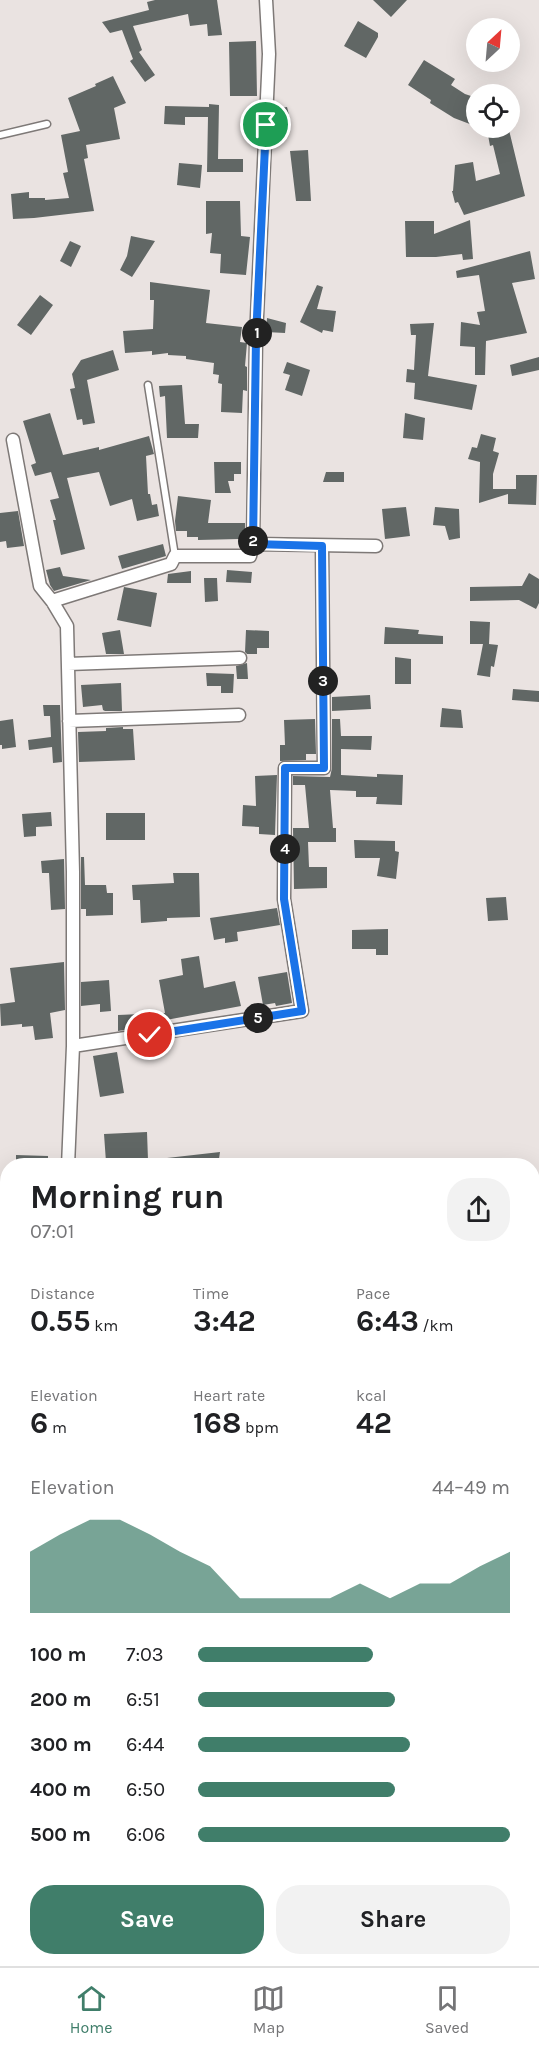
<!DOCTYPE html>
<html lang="en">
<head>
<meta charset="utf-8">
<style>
  body { margin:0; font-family:Karla,sans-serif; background:#f2f2f2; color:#202124; height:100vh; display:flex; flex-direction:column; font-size:22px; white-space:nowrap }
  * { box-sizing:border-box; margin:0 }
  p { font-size:20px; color:#757577 }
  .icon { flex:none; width:33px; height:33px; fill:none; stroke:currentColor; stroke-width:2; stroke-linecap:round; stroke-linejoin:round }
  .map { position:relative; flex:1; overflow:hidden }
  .details { position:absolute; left:0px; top:1158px; width:540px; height:808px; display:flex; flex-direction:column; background:#fff; border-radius:24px 24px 0 0; box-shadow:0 6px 24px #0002 }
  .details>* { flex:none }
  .needle { width:39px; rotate:26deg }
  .controls { position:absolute; left:466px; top:18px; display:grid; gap:12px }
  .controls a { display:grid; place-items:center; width:54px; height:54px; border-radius:50%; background:#fff; box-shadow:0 6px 24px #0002; font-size:30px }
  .pin { position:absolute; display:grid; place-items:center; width:51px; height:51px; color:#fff; margin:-26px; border:3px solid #fff; border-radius:50%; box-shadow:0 2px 6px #0007 }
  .km { position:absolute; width:30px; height:30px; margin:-15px; border-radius:50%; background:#222; color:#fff; font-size:16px; line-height:30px; text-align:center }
  .round { display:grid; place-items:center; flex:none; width:63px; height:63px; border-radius:24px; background:#f2f2f2 }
  .head { display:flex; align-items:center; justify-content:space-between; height:102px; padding:0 30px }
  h1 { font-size:33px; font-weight:700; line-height:45px }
  .metrics { display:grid; grid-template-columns:repeat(3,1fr); gap:9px; height:102px; padding:6px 30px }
  .metrics div { display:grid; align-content:center }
  .metrics b { font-size:30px; font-weight:700 }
  .metrics small { font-size:16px; font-weight:400 }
  .metrics p { font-size:16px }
  .chart { height:168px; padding:12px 30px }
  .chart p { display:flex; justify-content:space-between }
  .chart svg { width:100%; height:108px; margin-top:6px; fill:#407e6a; opacity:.7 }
  .button { display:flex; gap:12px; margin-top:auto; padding:12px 30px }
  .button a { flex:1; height:69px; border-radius:24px; background:#407e6a; color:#fff; font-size:24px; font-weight:700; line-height:69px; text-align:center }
  .button a+a { background:#f2f2f2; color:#202124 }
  ul { padding:0 30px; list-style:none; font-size:20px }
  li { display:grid; grid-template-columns:96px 72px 1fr; align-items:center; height:45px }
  li i { height:15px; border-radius:8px; background:#407e6a }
  .tab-bar { display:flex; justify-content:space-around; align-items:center; height:84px; border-top:2px solid #e0e0e0; background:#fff; font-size:16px; color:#757577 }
  .tab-bar a { display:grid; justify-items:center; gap:3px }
  .tab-bar .current { color:#407e6a }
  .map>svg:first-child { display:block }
  .building { fill:#616765 }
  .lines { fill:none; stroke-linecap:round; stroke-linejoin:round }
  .service-casing { stroke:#7e7977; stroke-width:9 }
  .minor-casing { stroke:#7e7977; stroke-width:15 }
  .service { stroke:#fff; stroke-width:6 }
  .minor { stroke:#fff; stroke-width:12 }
  .route-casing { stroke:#fff; stroke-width:12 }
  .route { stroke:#1a73e8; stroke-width:8 }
</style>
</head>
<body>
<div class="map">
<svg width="539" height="1966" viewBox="0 0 539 1966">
  <rect width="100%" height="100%" fill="#eae3e1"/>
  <path class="building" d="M155 0H217L222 35 208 36 207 24 190 26 188 14 133 26 142 50 139 52 155 75 145 82 130 61 133 59 122 30 110 33 102 22 149 10 147 2Z
    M373 0H407L391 17Z
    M358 21 378 33V37L366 58 344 46Z
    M256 41 257 96H230L229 42Z
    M424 60 455 79 451 85 465 94 477 98V119L475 126 454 118 430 103 431 100 408 85Z
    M113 76 126 103 114 108 120 139 86 145 88 158 84 159 94 211 34 218 13 219 11 194 29 192V198H45V200L69 198 63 173 68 172 61 135 80 131 68 98 96 86 95 84Z
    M209 104 219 105 218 159H243V172H207L208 117H185V125L164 124 165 106 209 107Z
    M287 107 290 119 274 123 275 109Z
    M509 130 525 196 464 215 458 202 455 203 452 191H453L455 165 473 162 476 181 500 174 493 145 490 146 488 135Z
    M308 150 311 201H296L290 151Z
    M179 163 202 165 200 188 177 185Z
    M206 201H240L241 236 250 237 246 275 220 273 221 254 210 253 212 233 206 234Z
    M470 220 473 259 463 260 462 254 436 257H406L405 221H434V234Z
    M131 236 155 241 132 277 120 270 127 256Z
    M70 241 81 246 71 267 60 261Z
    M530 251 535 279 512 283 527 333 486 341 485 375H475V347L460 346 461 322 480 325 477 312 485 311 479 275 457 278 456 271Z
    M150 282 210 290 206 323 242 327 240 342 247 343 245 366 247 367V391L243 390 242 413 221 412 222 384 218 383 219 375 213 374 214 363 186 359V356L168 355V353L152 355V351L125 353 123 331 153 329 154 300H150Z
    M317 285 323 287 317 309 336 311 333 332 323 330 322 333 300 322Z
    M40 295 53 305 31 335 17 325Z
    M267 318 286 323 285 333 266 332Z
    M434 323 428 376 477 385 472 410 414 399 415 383 406 382 407 369 414 370 416 335H411L410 324Z
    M113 350 119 370 87 380 95 423 83 425 82 419 77 420 70 389 75 388 72 374 81 360Z
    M539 357V370L512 376 510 365Z
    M287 362 310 370 302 396 285 390 290 375 283 373Z
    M182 385 185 424H199L198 438H167L165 396 160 397 159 386Z
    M50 413 63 455 99 447V450L149 436 154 454 146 456 148 494H150L152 505 157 504 159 516 137 521 132 499 110 506 99 472 67 478 85 549 61 555 53 520H56L50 500 59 498 51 472 35 476 31 465 36 463 23 421Z
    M405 413 425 418 423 440 403 438Z
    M481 434 496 438 493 451 499 453 493 474V489H516V475H537L536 505 508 504V494L479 503 480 462 468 459 472 447 477 448Z
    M214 462H241V474H234V481H228L231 493H215Z
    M326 472H344V482H323Z
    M178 496 211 500 208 523H245V541H239V539L198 540V537H187V531H176L175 521Z
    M406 507 410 536 385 539 382 509Z
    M435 507 459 509 460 538 449 540 445 526 433 525Z
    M18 511 24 546 7 548 6 541 0 542V513Z
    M163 544 166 556 122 569 118 556Z
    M60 567 63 576 91 580 54 591 50 585 46 570Z
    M227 570 252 572 251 583 226 582Z
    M191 571V583H167L168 574Z
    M529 573 539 579V603L536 609 519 600 470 601V587L522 586Z
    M204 578H217L218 601 205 602Z
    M124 587 157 593 151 627 117 620Z
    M470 621 490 622 489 644 498 645 494 667 491 666 490 677 477 675 483 644H470Z
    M385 627 419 630 418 634 443 636V644H384Z
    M120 630 124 654H106L102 633Z
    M246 630 269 631V648H257V654H247L245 652Z
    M395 657 411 659V684H395Z
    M247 663 248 679H237L236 666Z
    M206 673 234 674 233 693H221V686H207Z
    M121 683 122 711H105L103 710 102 705 83 707 81 685Z
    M513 689 539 691V702L512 700Z
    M370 695 371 709 332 711V697Z
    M43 705H60L62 762 53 763 52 747 29 750 28 740 51 737 50 716H44Z
    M442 708 461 710 463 728 440 727Z
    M13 719 16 747 2 749V745H0V721Z
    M315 719 316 754H306V760L280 761V745H285L284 720Z
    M332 719H340L341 736H372L371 750 341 749V775L377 777V774L403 775 402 805 376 804 377 797H356V791L330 790 333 828H336V842H308L309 867H327V888L294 889 293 828H309L305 785H293V776L330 777 332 768Z
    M123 727V729H133L135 760 79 762 78 732 106 731V728Z
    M277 775 275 835 259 834V827L242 826 243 805 256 806 255 776Z
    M51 812 52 826 36 827V836L24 837 22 814Z
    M106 813H145V840H106Z
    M354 840 395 841V851L399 852 396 879 377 876 380 858H355Z
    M81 857H84L85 885H106L107 893H113V915L86 916V909H81Z
    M64 859 65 909 51 910 49 873H42L41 861Z
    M173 873H199L200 917 167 918V921L141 923 140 900H133L132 885 174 883Z
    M506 897 508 920 488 921 486 898Z
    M277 908 280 925 237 932 238 941 225 943V938L214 940 210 918Z
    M388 929V955H376V949H352V930Z
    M199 956 204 988 235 981 241 1006 166 1020 167 1023 118 1031V1015L165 1013 159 980 183 975 181 959Z
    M64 962 65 1010 50 1013 53 1038 35 1040 33 1026 22 1027V1024L1 1026 0 1004 15 1002 10 968Z
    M287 972 292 1003 276 1006 275 1003 263 1005 258 977Z
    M109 980 111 1011 100 1012V1004L81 1006V982Z
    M117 1052 124 1093 100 1097 93 1056Z
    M147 1132 148 1160 106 1162 104 1134Z
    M220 1152 218 1166H168L167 1158Z
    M16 1155 48 1156V1166H16Z"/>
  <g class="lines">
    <defs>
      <path id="service" d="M0 135 47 124
        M148 385 175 556"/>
      <path id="minor" d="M13 440 40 586 52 601 67 626 73 872V1046L68 1166
        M253 544 376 546
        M52 601 171 564 175 556H250L253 544 256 338 269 54 266 0
        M68 664 240 658
        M69 721 239 715
        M73 1046 302 1011 284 899 285 768H324L322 546
        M0 1235 8 1236
        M0 1547 8 1550"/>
    </defs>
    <use href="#service" class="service-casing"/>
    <use href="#minor" class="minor-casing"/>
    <use href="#service" class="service"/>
    <use href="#minor" class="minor"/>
  </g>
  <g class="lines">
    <defs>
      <path id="route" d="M150 1035 302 1011 284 899 285 768H324L322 546 253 544 256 338 266 125"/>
    </defs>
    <use href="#route" class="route-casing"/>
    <use href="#route" class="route"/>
  </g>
</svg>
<div class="controls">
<a><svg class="needle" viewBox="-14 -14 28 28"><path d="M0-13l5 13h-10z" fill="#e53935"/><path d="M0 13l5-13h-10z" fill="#757577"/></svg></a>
<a><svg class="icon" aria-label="locate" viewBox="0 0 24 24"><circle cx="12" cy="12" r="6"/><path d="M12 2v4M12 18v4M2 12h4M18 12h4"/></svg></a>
</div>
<div class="pin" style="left:266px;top:125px;background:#1e9e55"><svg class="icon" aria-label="arrive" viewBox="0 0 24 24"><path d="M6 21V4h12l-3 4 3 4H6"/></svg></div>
<div class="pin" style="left:150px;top:1035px;background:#d93025"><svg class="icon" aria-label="check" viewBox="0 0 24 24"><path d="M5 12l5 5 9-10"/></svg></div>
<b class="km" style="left:257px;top:333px">1</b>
<b class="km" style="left:253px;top:541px">2</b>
<b class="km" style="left:323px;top:681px">3</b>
<b class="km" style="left:285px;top:849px">4</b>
<b class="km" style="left:258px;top:1018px">5</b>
<section class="details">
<div class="head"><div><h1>Morning run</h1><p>07:01</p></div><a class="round"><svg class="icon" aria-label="share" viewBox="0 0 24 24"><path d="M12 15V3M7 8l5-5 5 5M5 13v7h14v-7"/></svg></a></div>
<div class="metrics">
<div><p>Distance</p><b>0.55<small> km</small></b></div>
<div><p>Time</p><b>3:42</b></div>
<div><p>Pace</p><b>6:43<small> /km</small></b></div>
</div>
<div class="metrics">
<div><p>Elevation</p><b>6<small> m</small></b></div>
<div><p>Heart rate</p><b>168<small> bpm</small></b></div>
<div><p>kcal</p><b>42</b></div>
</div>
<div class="chart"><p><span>Elevation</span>44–49 m</p>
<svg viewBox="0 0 160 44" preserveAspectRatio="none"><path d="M0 44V19L10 12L20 6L30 6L40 12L50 19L60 25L70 38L80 38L90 38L100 38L110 32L120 38L130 32L140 32L150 25L160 19V44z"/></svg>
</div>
<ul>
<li><b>100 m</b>7:03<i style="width:56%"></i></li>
<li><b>200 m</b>6:51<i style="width:63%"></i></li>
<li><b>300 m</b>6:44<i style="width:68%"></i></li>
<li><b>400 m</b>6:50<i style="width:63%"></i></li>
<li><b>500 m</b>6:06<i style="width:100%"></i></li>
</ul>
<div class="button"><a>Save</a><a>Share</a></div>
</section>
</div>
<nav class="tab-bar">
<a class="current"><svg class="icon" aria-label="home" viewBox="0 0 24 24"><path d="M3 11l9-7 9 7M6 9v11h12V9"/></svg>Home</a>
<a><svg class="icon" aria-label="map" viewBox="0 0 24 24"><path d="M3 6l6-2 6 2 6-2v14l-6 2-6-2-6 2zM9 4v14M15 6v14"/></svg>Map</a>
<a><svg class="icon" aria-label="saved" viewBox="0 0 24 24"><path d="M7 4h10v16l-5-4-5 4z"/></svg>Saved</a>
</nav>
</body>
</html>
